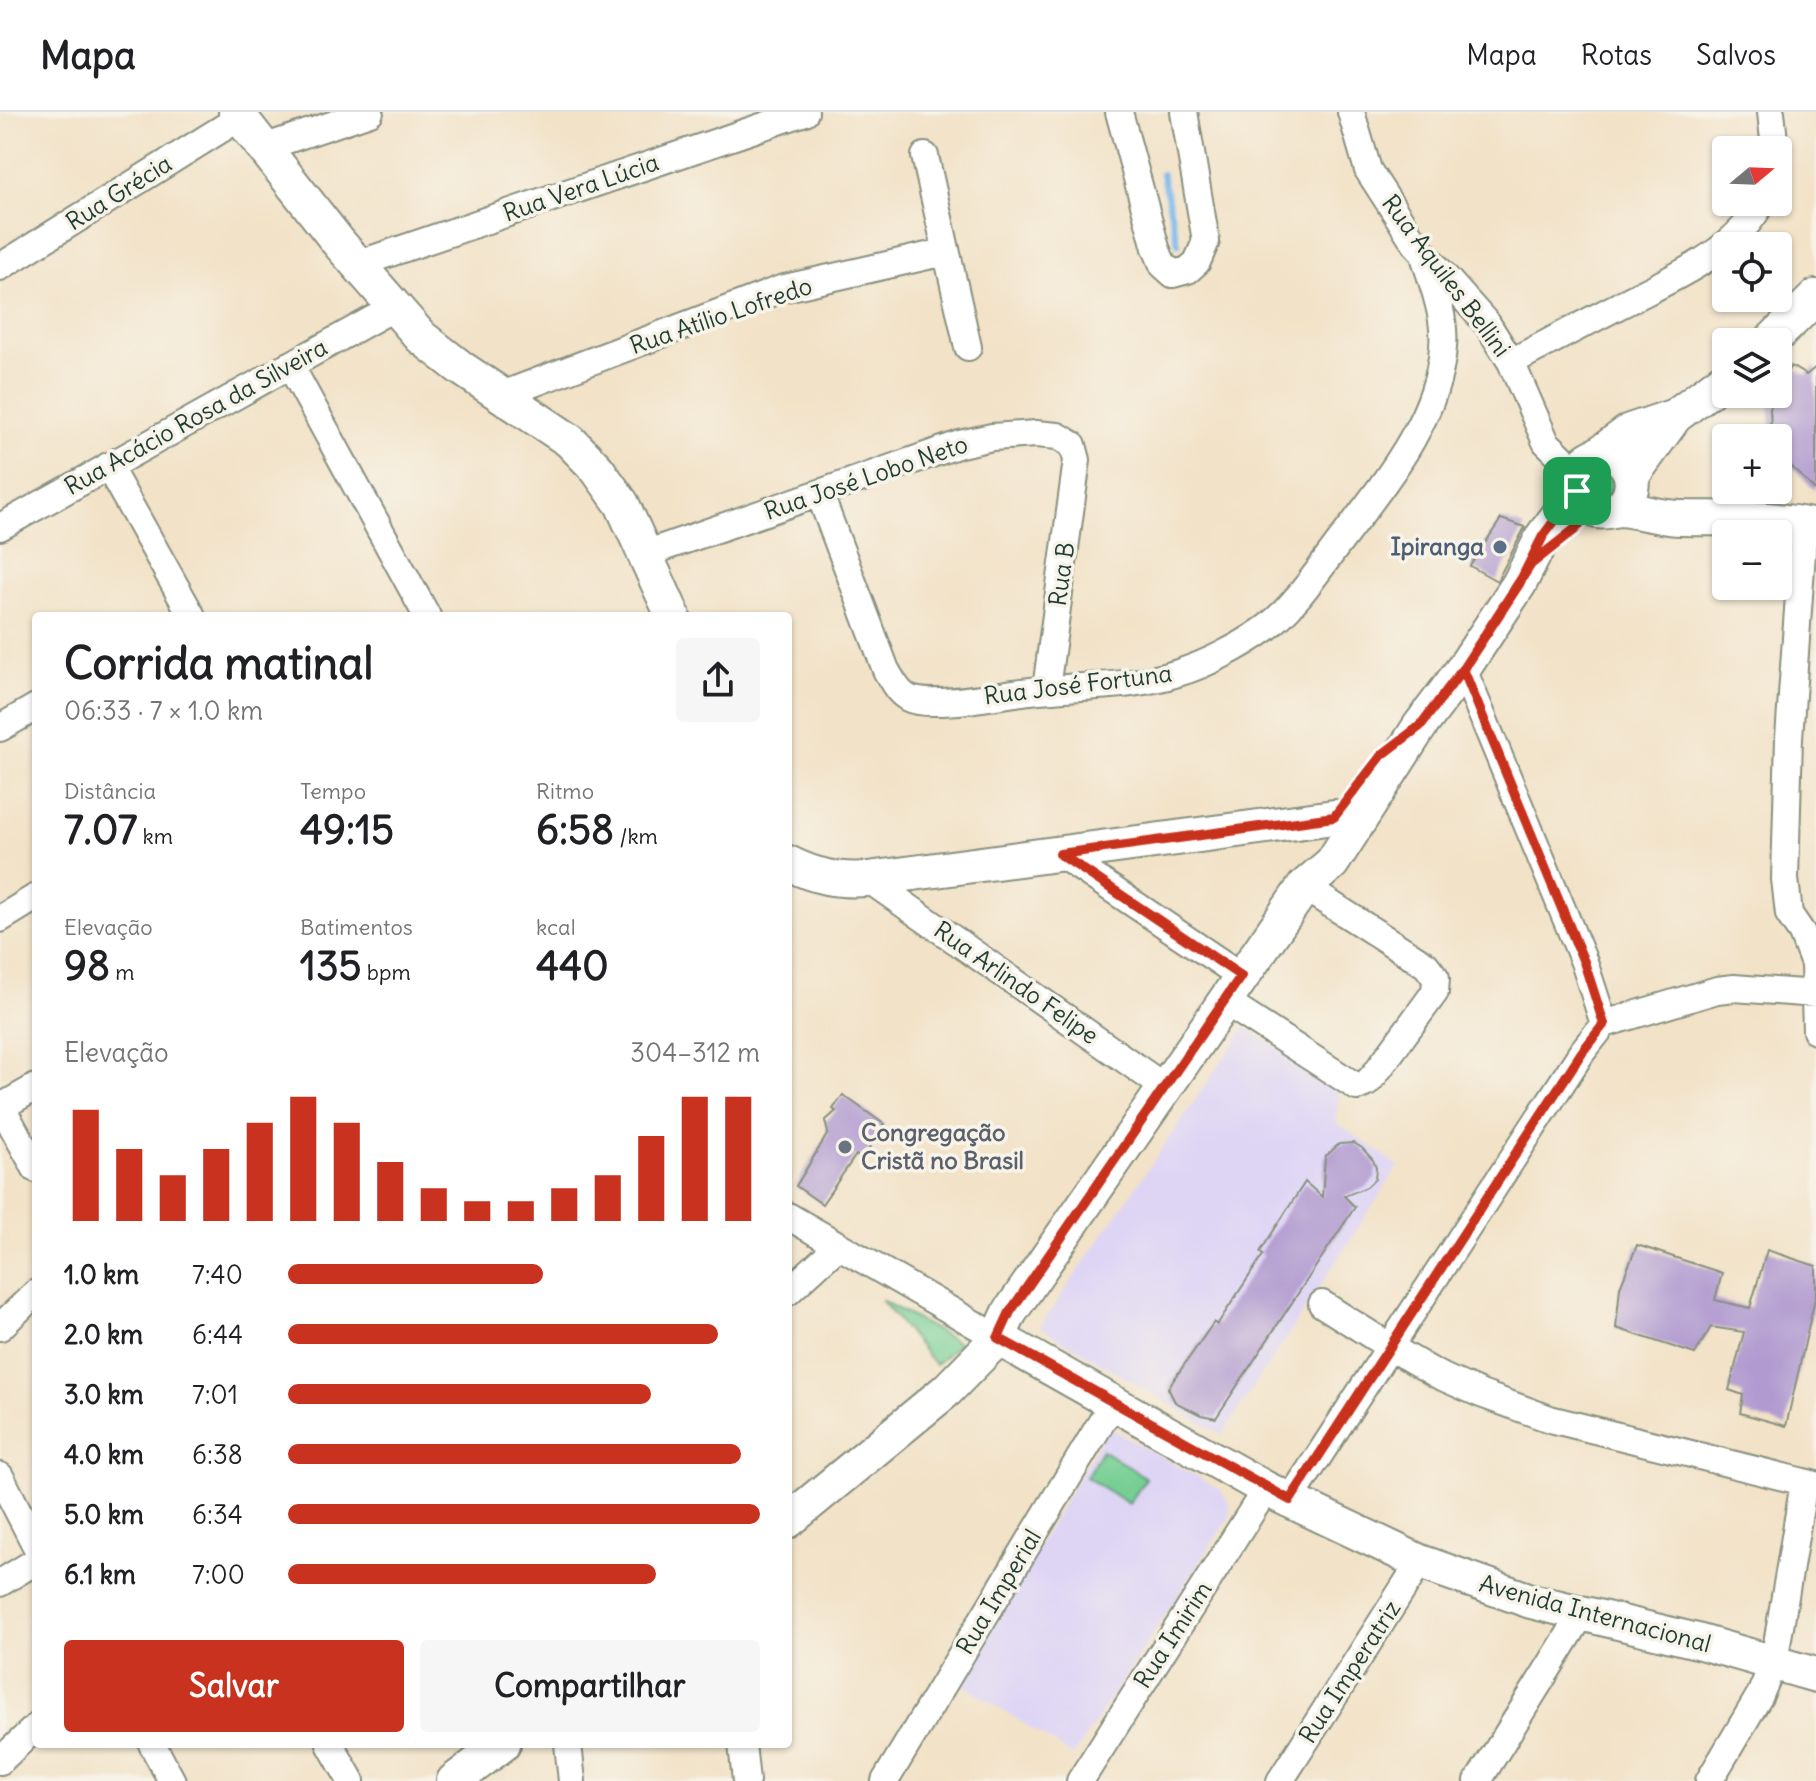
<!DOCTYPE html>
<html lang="pt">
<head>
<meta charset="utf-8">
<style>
  body { margin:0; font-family:Delius,sans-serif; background:#f6f6f6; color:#202124; height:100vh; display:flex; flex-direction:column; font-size:30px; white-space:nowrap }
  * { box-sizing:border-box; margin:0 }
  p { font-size:26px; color:#757577 }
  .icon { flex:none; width:44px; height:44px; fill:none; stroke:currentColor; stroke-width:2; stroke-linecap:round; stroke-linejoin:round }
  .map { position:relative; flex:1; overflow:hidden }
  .sheet { position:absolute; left:32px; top:500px; width:760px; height:1136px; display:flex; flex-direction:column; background:#fff; border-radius:8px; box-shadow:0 2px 6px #0004 }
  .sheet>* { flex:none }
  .needle { width:52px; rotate:71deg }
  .controls { position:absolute; left:1712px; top:24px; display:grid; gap:16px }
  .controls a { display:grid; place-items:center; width:80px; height:80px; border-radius:8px; background:#fff; box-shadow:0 2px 6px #0004; font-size:40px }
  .pin { position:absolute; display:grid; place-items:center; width:68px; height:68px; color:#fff; margin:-34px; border-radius:16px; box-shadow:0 4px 12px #0006 }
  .round { display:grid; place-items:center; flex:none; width:84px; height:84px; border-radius:8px; background:#f6f6f6 }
  .head { display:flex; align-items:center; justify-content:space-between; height:136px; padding:0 32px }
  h1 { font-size:44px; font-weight:700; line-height:60px }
  .metrics { display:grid; grid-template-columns:repeat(3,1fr); gap:12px; height:136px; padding:8px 32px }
  .metrics div { display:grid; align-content:center }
  .metrics b { font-size:40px; font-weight:700 }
  .metrics small { font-size:22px; font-weight:400 }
  .metrics p { font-size:22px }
  .chart { height:224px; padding:16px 32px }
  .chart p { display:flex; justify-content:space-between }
  .chart svg { width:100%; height:144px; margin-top:8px; stroke:#c8321e; stroke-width:6 }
  .primary-button { display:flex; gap:16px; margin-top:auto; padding:16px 32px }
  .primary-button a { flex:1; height:92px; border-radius:8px; background:#c8321e; color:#fff; font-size:32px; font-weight:700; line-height:92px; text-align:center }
  .primary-button a+a { background:#f6f6f6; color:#202124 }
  ul { padding:0 32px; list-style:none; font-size:26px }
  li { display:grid; grid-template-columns:128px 96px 1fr; align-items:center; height:60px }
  li i { height:20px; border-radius:10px; background:#c8321e }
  header { display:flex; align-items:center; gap:48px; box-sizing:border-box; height:112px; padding:0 40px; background:#fff; border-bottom:2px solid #e0e0e0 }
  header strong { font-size:38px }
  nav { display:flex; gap:44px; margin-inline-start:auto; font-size:28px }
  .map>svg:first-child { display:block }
  .built { fill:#ded5f5 }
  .green { fill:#77cf94; stroke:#4b8664; stroke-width:2 }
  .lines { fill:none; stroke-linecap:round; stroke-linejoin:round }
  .stream { stroke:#77b7eb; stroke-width:6 }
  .building { fill:#b09ad0 }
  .minor-casing { stroke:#88907e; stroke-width:30 }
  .major-casing { stroke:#88907e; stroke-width:38 }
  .minor { stroke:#fff; stroke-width:26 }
  .major { stroke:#fff; stroke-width:34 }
  .route-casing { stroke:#fff; stroke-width:16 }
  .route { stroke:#c8321e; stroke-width:10 }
  .service-dot { fill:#5c6f8a; stroke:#f7f3e8; stroke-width:3 }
  .worship-dot { fill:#6b7280; stroke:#f7f3e8; stroke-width:3 }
  .labels { text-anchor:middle; stroke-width:7; stroke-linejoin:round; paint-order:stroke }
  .street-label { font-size:24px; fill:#1f3d34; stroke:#f7f3e8 }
  .service-label { font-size:24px; font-weight:bold; fill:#4e5e75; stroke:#f7f3e8; text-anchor:end }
  .worship-label { font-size:24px; font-weight:bold; fill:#5b616d; stroke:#f7f3e8; text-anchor:start }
</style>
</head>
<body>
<header>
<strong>Mapa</strong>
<nav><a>Mapa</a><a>Rotas</a><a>Salvos</a></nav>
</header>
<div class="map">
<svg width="1816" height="1669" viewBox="0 0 1816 1669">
  <rect width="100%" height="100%" fill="#f7f3e8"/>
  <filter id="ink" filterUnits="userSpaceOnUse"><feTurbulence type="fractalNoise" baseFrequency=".0125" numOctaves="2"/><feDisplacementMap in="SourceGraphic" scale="16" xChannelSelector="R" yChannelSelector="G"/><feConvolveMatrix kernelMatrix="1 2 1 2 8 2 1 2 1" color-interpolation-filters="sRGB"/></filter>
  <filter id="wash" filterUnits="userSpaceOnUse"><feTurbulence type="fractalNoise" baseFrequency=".006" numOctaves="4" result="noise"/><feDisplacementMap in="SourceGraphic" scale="32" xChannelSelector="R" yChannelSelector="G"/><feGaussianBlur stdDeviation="1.8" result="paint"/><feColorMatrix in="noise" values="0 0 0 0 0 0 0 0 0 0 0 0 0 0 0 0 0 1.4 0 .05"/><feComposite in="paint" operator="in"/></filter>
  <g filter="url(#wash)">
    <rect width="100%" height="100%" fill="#f2e2c7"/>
    <path class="built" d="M1245 915 1339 976 1336 1010 1399 1054 1222 1323 1040 1215Z
      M1108 1315 1221 1378 1230 1394V1404L1073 1644 958 1569Z"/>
    <path class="green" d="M1605 359 1620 361 1623 374 1608 384 1590 385 1591 364Z
      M881 1188 959 1231 935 1253Z
      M1102 1338 1146 1366 1129 1392 1086 1365Z"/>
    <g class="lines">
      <path class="stream" d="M1162 62 1178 132"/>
    </g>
    <g id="blocks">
      <path class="building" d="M1791 254 1806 263 1816 255V379L1791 354 1779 336 1778 326H1774L1771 317 1770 297 1773 282H1778V273Z
        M1501 407 1525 415 1497 469 1470 454Z
        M843 983 884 1012 862 1048 856 1043 822 1092 796 1074 828 1021 825 1009 836 999 833 997Z
        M1354 1031 1362 1036 1373 1048 1376 1056 1375 1067 1367 1075 1344 1084 1355 1095 1216 1306 1201 1303 1175 1290 1168 1276 1214 1210 1217 1213 1263 1143 1260 1140 1305 1070 1322 1085 1325 1045 1339 1032Z
        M1637 1133 1722 1161 1715 1188 1750 1196 1767 1138 1816 1154V1182L1786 1314 1740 1301 1743 1283 1729 1278 1744 1220 1711 1215 1695 1242 1616 1216 1620 1175Z"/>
    </g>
  </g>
  <g filter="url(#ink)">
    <use href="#blocks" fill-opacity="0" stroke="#88907e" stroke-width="2"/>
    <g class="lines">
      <defs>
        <path id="minor" d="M1119 0 1156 136 1163 153 1173 162 1188 158 1197 150 1206 129 1184 0
          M1351 0 1368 58 1415 131 1488 213 1511 250 1546 330 1578 361
          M1771 0 1775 38
          M263 36 370 0
          M925 44 968 235
          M358 152 805 0
          M0 155 239 6
          M1511 250C1547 231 1584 212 1620 193 1670 167 1734 142 1762 90
          M290 253 427 504
          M502 283 781 177 945 140
          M108 354 192 504
          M820 383 886 558C892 568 897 580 908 586 930 597 997 583 1022 580 1073 573 1129 577 1178 561 1207 552 1240 535 1265 517 1293 496 1315 463 1336 435 1379 377 1438 310 1443 235 1446 203 1432 171 1423 140
          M1804 412 1789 626 1785 767 1789 802 1802 821 1814 852 1816 919
          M0 415 393 196
          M645 442 960 332 992 325 1036 322 1058 324 1073 333 1077 348 1046 577
          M0 616 36 595
          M1060 742 1241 864
          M868 767 1164 975
          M0 807 36 785
          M1224 889 1357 975 1367 971 1375 962 1435 880 1436 866 1426 853 1304 775
          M1604 912 1717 878 1734 876 1816 882
          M0 992 36 1057
          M1 995 36 975
          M788 1104 998 1226
          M788 1180 838 1134
          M1322 1192 1390 1235 1438 1263 1481 1282 1550 1307 1816 1373
          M0 1215 36 1181
          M0 1364 36 1434
          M1290 1388 1582 940 1604 912 1584 850 1463 557
          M0 1471 36 1449
          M152 1632 172 1669
          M330 1632 351 1669
          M568 1632 572 1669
          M742 1632 746 1669
          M0 1649 36 1615
          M885 1669 1113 1291
          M1080 1669 1266 1377
          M1280 1669 1420 1450
          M1478 1669 1582 1502
          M1709 1669 1760 1583 1774 1550 1804 1371"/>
        <path id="major" d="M236 0 339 131 421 225 461 256 570 329 597 357 622 392 673 504
          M1770 230 1816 185
          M1596 344 1630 319 1675 304
          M1632 364 1675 304 1726 266
          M1618 397C1650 371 1620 327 1589 347 1568 360 1573 393 1597 399 1606 401 1613 397 1621 397 1642 399 1661 406 1682 406 1726 407 1773 405 1816 415
          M788 751C816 765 837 769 868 767L1334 705
          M998 1226 1266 1377 1420 1450 1531 1489 1697 1529 1816 1563
          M788 1409 947 1278 998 1226 1010 1200 1304 775 1332 751 1420 614 1463 557 1519 472 1543 424 1577 379
          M454 1669 503 1632"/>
      </defs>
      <use href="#minor" class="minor-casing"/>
      <use href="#major" class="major-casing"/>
      <use href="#minor" class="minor"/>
      <use href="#major" class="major"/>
    </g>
  </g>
  <g class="lines" filter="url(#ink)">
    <defs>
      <path id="route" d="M1577 379 1543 424 1519 472 1463 557 1420 614 1382 643 1334 705 1060 742 1241 864 1010 1200 998 1226 1290 1388 1582 940 1604 912 1584 850 1463 557 1531 452 1574 418 1593 398 1583 390 1577 379"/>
    </defs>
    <use href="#route" class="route-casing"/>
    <use href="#route" class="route"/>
  </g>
  <circle class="service-dot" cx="1500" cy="435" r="8"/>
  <circle class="worship-dot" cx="845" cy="1035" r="8"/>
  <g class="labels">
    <g class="street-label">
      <text transform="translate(581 76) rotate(-19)" y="8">Rua Vera Lúcia</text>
      <text transform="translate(119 81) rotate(-32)" y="8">Rua Grécia</text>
      <text transform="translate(1446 164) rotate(53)" y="8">Rua Aquiles Bellini</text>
      <text transform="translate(721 204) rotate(-19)" y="8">Rua Atílio Lofredo</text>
      <text transform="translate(196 305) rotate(-29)" y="8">Rua Acácio Rosa da Silveira</text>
      <text transform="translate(866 366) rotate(-19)" y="8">Rua José Lobo Neto</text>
      <text transform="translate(1062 462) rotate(-82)" y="8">Rua B</text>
      <text transform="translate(1078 573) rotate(-7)" y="8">Rua José Fortuna</text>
      <text transform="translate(1016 871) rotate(35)" y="8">Rua Arlindo Felipe</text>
      <text transform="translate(999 1480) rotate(-59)" y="8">Rua Imperial</text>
      <text transform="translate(1595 1502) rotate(15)" y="8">Avenida Internacional</text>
      <text transform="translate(1173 1523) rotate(-57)" y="8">Rua Imirim</text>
      <text transform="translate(1350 1560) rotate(-57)" y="8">Rua Imperatriz</text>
    </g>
    <g class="service-label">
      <text x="1484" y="443">Ipiranga</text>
    </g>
    <g class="worship-label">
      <text x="861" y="1029">Congregação<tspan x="861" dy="28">Cristã no Brasil</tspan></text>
    </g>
  </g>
</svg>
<div class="controls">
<a><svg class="needle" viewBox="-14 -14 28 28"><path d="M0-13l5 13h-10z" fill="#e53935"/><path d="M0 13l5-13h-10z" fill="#757577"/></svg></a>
<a><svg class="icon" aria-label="locate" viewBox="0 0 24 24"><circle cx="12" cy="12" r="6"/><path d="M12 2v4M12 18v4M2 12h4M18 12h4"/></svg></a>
<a><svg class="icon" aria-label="layers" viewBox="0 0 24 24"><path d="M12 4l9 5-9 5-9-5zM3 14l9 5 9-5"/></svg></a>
<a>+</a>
<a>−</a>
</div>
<div class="pin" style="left:1577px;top:379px;background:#1e9e55"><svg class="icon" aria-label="arrive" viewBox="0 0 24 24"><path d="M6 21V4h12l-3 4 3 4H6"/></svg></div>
<section class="sheet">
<div class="head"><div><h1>Corrida matinal</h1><p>06:33 · 7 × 1.0 km</p></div><a class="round"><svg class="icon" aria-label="share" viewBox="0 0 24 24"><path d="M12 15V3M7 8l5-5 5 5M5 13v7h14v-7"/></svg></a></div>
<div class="metrics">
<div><p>Distância</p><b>7.07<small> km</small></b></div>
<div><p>Tempo</p><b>49:15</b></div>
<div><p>Ritmo</p><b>6:58<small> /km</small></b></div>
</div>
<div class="metrics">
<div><p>Elevação</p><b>98<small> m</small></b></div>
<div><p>Batimentos</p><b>135<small> bpm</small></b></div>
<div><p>kcal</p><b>440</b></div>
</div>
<div class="chart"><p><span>Elevação</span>304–312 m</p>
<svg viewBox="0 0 160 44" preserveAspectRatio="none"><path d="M5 44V10M15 44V22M25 44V30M35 44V22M45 44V14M55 44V6M65 44V14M75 44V26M85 44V34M95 44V38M105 44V38M115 44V34M125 44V30M135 44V18M145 44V6M155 44V6"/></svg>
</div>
<ul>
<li><b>1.0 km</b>7:40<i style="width:54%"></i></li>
<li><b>2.0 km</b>6:44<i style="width:91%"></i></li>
<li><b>3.0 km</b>7:01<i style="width:77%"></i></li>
<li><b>4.0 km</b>6:38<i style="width:96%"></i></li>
<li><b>5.0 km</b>6:34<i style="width:100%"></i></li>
<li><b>6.1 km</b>7:00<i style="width:78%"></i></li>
</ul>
<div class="primary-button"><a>Salvar</a><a>Compartilhar</a></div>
</section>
</div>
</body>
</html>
